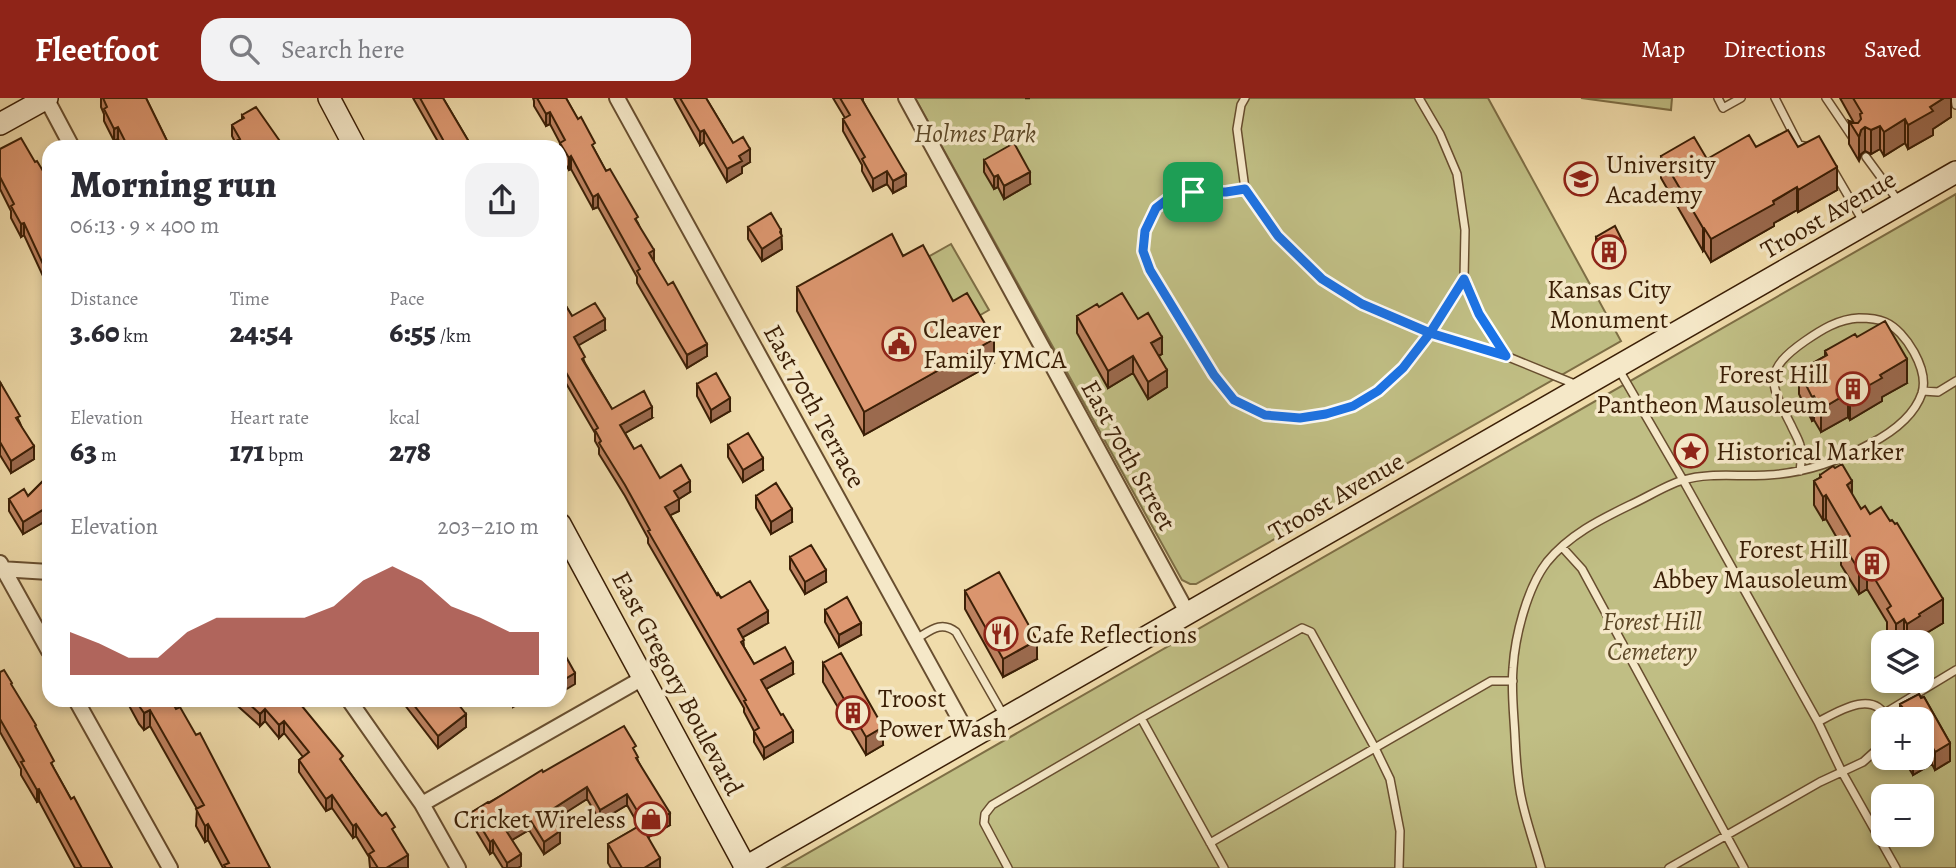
<!DOCTYPE html>
<html lang="en">
<head>
<meta charset="utf-8">
<style>
  body { margin:0; font-family:Alegreya,serif; background:#f2f2f3; color:#2b2b33; height:100vh; display:flex; flex-direction:column; font-size:26px; white-space:nowrap }
  * { box-sizing:border-box; margin:0 }
  p { font-size:23px; color:#7c7c81 }
  .icon { flex:none; width:38px; height:38px; fill:none; stroke:currentColor; stroke-width:2; stroke-linecap:round; stroke-linejoin:round }
  .map { position:relative; flex:1; overflow:hidden }
  .details { position:absolute; left:42px; top:42px; width:525px; height:567px; display:flex; flex-direction:column; background:#fff; border-radius:21px; box-shadow:0 4px 10px #0003 }
  .details>* { flex:none }
  .fabs { position:absolute; left:1871px; top:532px; display:grid; gap:14px }
  .fabs a { display:grid; place-items:center; width:63px; height:63px; border-radius:14px; background:#fff; box-shadow:0 4px 10px #0003; font-size:35px }
  .pin { position:absolute; display:grid; place-items:center; width:60px; height:60px; color:#fff; margin:-30px; border-radius:14px; box-shadow:0 4px 10px #0006 }
  .round { display:grid; place-items:center; flex:none; width:74px; height:74px; border-radius:21px; background:#f2f2f3 }
  .overview { display:flex; align-items:center; justify-content:space-between; height:119px; padding:0 28px }
  h1 { font-size:38px; font-weight:800; line-height:52px }
  .stats { display:grid; grid-template-columns:repeat(3,1fr); gap:10px; height:119px; padding:7px 28px }
  .stats div { display:grid; align-content:center }
  .stats b { font-size:30px; font-weight:800 }
  .stats small { font-size:19px; font-weight:400 }
  .stats p { font-size:19px }
  .chart { height:196px; padding:14px 28px }
  .chart p { display:flex; justify-content:space-between }
  .chart svg { width:100%; height:126px; margin-top:7px; fill:#8f2418; opacity:.7 }
  header { display:flex; align-items:center; gap:42px; box-sizing:border-box; height:98px; padding:0 35px; background:#8f2418; color:#fff }
  header strong { font-size:33px }
  nav { display:flex; gap:38px; margin-inline-start:auto; font-size:24px }
  .search { width:490px; height:63px; background:#f2f2f3; display:flex; align-items:center; gap:18px; box-sizing:border-box; padding:0 24px; border-radius:21px; color:#7c7c81; font-size:26px }
  .map>svg:first-child { display:block }
  .green { fill:#c0be84; stroke:#7e6e45; stroke-width:2; fill-rule:evenodd }
  .lines { fill:none; stroke-linecap:round; stroke-linejoin:round }
  .lane-casing { stroke:#684e2f; stroke-width:10 }
  .street-casing { stroke:#684e2f; stroke-width:18 }
  .secondary-casing { stroke:#3b1f06; stroke-width:24 }
  .path { stroke:#3b1f06; stroke-width:2.5; stroke-dasharray:5 3.5; stroke-linecap:butt }
  .lane { stroke:#f5e8c8; stroke-width:7 }
  .street { stroke:#f5e8c8; stroke-width:14 }
  .secondary { stroke:#f5e8c8; stroke-width:21 }
  .wall { fill:#be8260; stroke:#3b1f06; stroke-width:2 }
  .shaded-wall { fill:#9b6a4e; stroke:#3b1f06; stroke-width:2 }
  .building { fill:#dd9770; stroke:#3b1f06; stroke-width:2 }
  .route-casing { stroke:#fff; stroke-width:14 }
  .route { stroke:#1a73e8; stroke-width:9 }
  .labels { text-anchor:middle; stroke-width:7; stroke-linejoin:round; paint-order:stroke }
  .park-label { font-size:26px; font-style:italic; fill:#5c4726; stroke:#f5e8c8 }
  .poi-label { font-size:26px; fill:#3b1f06; stroke:#f5e8c8; text-anchor:start }
  .street-label { font-size:26px; fill:#3b1f06; stroke:#f5e8c8 }
</style>
</head>
<body>
<header>
<strong>Fleetfoot</strong>
<div class="search"><svg class="icon" aria-label="search" viewBox="0 0 24 24"><circle cx="10" cy="10" r="6"/><path d="M15 15l6 6"/></svg>Search here</div>
<nav><a>Map</a><a>Directions</a><a>Saved</a></nav>
</header>
<div class="map">
<svg width="1956" height="770" viewBox="0 0 1956 770">
  <rect width="100%" height="100%" fill="#f0dcab"/>
  <filter id="stains"><feTurbulence type="fractalNoise" baseFrequency=".00286" numOctaves="4"/><feColorMatrix values="0 0 0 0 .2 0 0 0 0 .09 0 0 0 0 .02 0 0 0 .5 -.17"/></filter>
  <radialGradient id="worn" r=".72"><stop offset=".6" stop-color="#630" stop-opacity="0"/><stop offset="1" stop-color="#630" stop-opacity=".3"/></radialGradient>
  <path class="green" d="M915 0H1488L1621 243 1196 486H1190L1182 482Z
    M1581 0H1672L1671 12Z
    M1956 96V770H782ZM1883 544H1922V583H1883ZM1883 621H1922V660H1883ZM1883 698H1922V737H1883Z
    M951 146 989 212 970 223 919 164Z"/>
  <g class="lines">
    <defs>
      <path id="lane" d="M1245 0 1241 7 1237 31 1245 91 1278 138 1323 181 1362 206 1430 235 1506 258 1577 287
        M1718 0 1723 10 1741 0
        M1775 0 1799 47 1808 49
        M1826 0 1853 40
        M1955 0 1956 7
        M1866 59 1899 104
        M1833 72 1864 125
        M1245 91C1213 96 1168 85 1151 120 1141 140 1143 151 1150 172L1214 277 1234 302 1265 317 1300 320 1326 316 1353 308 1378 293 1403 270 1430 235 1464 181 1465 132 1457 76 1440 36 1419 0
        M1464 181 1479 216 1506 258
        M1618 270 1683 382 1818 624 1842 674 1896 770
        M1923 293 1938 294 1956 283
        M1562 449 1582 471 1744 770
        M916 541C930 533 941 522 956 534L1004 618
        M1885 615 1956 572
        M1141 620 1224 770
        M1818 624C1837 614 1874 590 1887 621
        M1210 745 1491 583H1513
        M1008 770 984 725 985 716 992 707 1141 620 1302 530 1311 534 1375 650 1390 681 1400 733 1399 770
        M1541 770C1535 748 1527 726 1522 703 1517 682 1516 661 1515 639 1514 617 1511 593 1513 570 1515 538 1527 490 1547 464 1569 437 1599 422 1630 407 1646 400 1666 387 1683 382 1710 374 1740 379 1768 377 1803 375 1839 363 1870 346 1891 335 1914 319 1922 295 1929 272 1906 233 1885 224 1878 221 1866 220 1859 220 1838 221 1821 232 1805 243 1762 273 1770 286 1791 327 1794 334 1798 340 1800 347 1803 355 1801 364 1800 373
        M1669 770 1820 684 1863 664 1883 646"/>
      <path id="street" d="M46 0 72 49
        M617 0 970 640
        M906 0 1188 516
        M0 465 49 553
        M0 471 49 474
        M76 602 170 770
        M349 602 422 706 458 770
        M422 706 643 580"/>
      <path id="secondary" d="M329 0 355 49
        M0 26 47 0
        M560 426 746 770
        M744 770 1956 74"/>
    </defs>
    <use href="#lane" class="lane-casing"/>
    <use href="#street" class="street-casing"/>
    <use href="#secondary" class="secondary-casing"/>
    <path class="path" d="M1025 0H1033"/>
    <use href="#lane" class="lane"/>
    <use href="#street" class="street"/>
    <use href="#secondary" class="secondary"/>
  </g>
  <path class="wall" d="M101 0H146L170 49H122L118 41 114 43 104 23V16L101 9Z
    M413 0H443L472 49H441Z
    M533 0H566L606 73 638 125 654 164 707 258 687 270 637 185V179L598 109 593 111 571 71 569 72 560 57V45L550 26 546 28 534 8V3Z
    M674 0H706L733 45 750 64 742 69V75L727 84 704 44 700 47Z
    M833 0H863V3L906 88 893 95 887 86 873 93 862 73V67L843 33V21L845 20Z
    M1840 0H1951V19L1933 31V37L1908 51 1905 45 1884 58 1880 51 1871 56 1865 53 1861 56 1859 63 1849 46V23L1854 25Z
    M242 17 284 49 235 44 232 38V27L242 21Z
    M1756 49H1798L1837 92 1798 114 1797 112 1774 125V128L1711 164 1704 152 1703 153 1661 80V58L1707 61Z
    M0 51 35 64 49 83V191L24 137 21 139 11 120V113L0 91Z
    M984 62 1030 86 1004 101 998 89 994 91 984 74Z
    M748 129 781 137 782 151 762 163 748 141Z
    M1596 139 1623 156 1604 167 1596 151Z
    M903 158 953 203 994 265 864 337 797 213V189Z
    M560 198 572 218 605 232 578 247 585 265 612 311 652 320 625 335 634 351 660 380 690 394 679 401V413L670 417 717 497 768 525 743 539 744 549 754 566 793 576 766 591 793 644 764 661 754 644V633L744 614V610L648 445V440L625 398 599 356V350L595 343V335L560 275Z
    M1099 209 1138 221 1162 256 1159 258 1167 289 1148 301 1133 275 1108 290 1077 235V218Z
    M1857 239 1907 285 1882 299V303L1850 322 1848 319 1821 334 1814 322 1812 323 1799 296V273L1825 258V253Z
    M0 284 20 325 34 361 11 375 0 357Z
    M697 286 730 313 711 324 697 298Z
    M728 347 763 372 743 384 728 359Z
    M49 377V421L23 436 9 413V401L28 398Z
    M1820 377 1852 397 1861 411 1943 525 1920 539V542L1916 544H1893L1887 534V524L1867 491 1859 496 1841 467V447L1826 421 1823 422 1814 407V383L1820 380Z
    M756 398 792 424 771 436 756 410Z
    M790 459 826 484 805 496 790 471Z
    M965 493 1037 561 1003 579 965 511Z
    M825 512 861 537 839 549 825 524Z
    M823 565 883 647 866 657 823 584Z
    M0 574 12 589 36 630 54 671 71 701 112 770H75L39 703 37 704 21 677V671L0 634Z
    M1919 596 1921 600 1924 599 1950 645V663L1935 672 1932 666 1913 677 1904 662V660H1922V621H1900V606Z
    M126 602H171L270 770H223L208 742 205 744 196 728 197 711 150 628 144 632 139 626Z
    M231 602H297L379 715 395 736 408 770H370L369 759 356 738 353 740 332 710 326 713 299 674V662L303 659 284 635 279 640 265 623 260 628Z
    M401 602H455L466 629 438 650Z
    M636 656 638 663 670 727 648 739 660 770H611L608 765V746L639 728 627 707 600 723 587 701 553 722 560 745 544 756 529 732 512 742 521 768 518 770H503L493 754 490 756 472 726V714L543 674Z"/>
  <path class="shaded-wall" d="M1944 0H1951V19L1933 31V37L1908 51V27L1930 9Z
    M550 14V26L546 28V16Z
    M1905 21V45L1884 58V34Z
    M1880 28V51L1871 56V32Z
    M118 29V41L114 43V31Z
    M1865 29V53L1861 56 1859 63V39L1861 32Z
    M704 32V44L700 47V34Z
    M750 51V64L742 69V75L727 84V71L739 58Z
    M571 58V71L569 72V60Z
    M1837 69V92L1798 114V92Z
    M887 73V86L873 93V81Z
    M1030 74V86L1004 101V88Z
    M906 76V88L893 95V83Z
    M998 77V89L994 91V79Z
    M1797 89V112L1774 125V128L1711 164V141Z
    M598 96V109L593 111V99Z
    M24 125V137L21 139V126Z
    M1703 130H1704V152L1703 153Z
    M781 132 782 151 762 163V151Z
    M1623 144V156L1604 167V154Z
    M654 152V165L649 155Z
    M605 221V232L574 250V239Z
    M1162 239V256L1151 262V245Z
    M994 241V265L864 337V314Z
    M707 246V258L687 270V257Z
    M1133 258V275L1108 290V273Z
    M1907 261V285L1882 299V303L1850 322V298L1880 277Z
    M1167 272V289L1148 301V284Z
    M1848 295V319L1821 334V311Z
    M1814 298V322L1812 323V299Z
    M730 300V313L711 324V312Z
    M652 309V320L620 338V327Z
    M34 348V361L11 375V363Z
    M763 360V372L743 384V372Z
    M690 383V394L679 401V413L665 420V409L674 393Z
    M1852 383V407L1847 387Z
    M1826 397V421L1823 422V399Z
    M49 408V421L23 436V424Z
    M792 411V424L771 436V424Z
    M1867 468V491L1859 496V472Z
    M826 472V484L805 496V484Z
    M1943 501V525L1920 539V542L1916 544H1907V526L1919 516Z
    M768 513V525L738 542V531Z
    M1904 521V544H1896V526Z
    M861 525V537L839 549V537Z
    M1037 542V561L1003 579V561Z
    M793 564V576L761 594V582Z
    M575 575V586L560 595V584Z
    M513 602H526L513 609Z
    M265 611V623L260 628V616Z
    M150 612V628L144 632V615Z
    M466 616V629L438 650V638Z
    M284 623V635L279 640V627Z
    M883 629V647L866 657V639Z
    M793 633V644L764 661V650Z
    M1950 645V663L1935 672V654Z
    M1932 648V666L1913 677V660H1922V654Z
    M587 689V701L548 726V714Z
    M39 691V703L37 704V692Z
    M627 696V707L600 723V712Z
    M332 697V710L326 713V701Z
    M670 715V727L647 740V729Z
    M529 720V732L507 745V734Z
    M208 726V742L205 744V728Z
    M356 726V738L353 740V728Z
    M560 733V745L544 756V744Z
    M493 742V754L490 756V744Z
    M521 756V768L518 770H507V765Z
    M408 757V770H386Z
    M660 760V770H644Z"/>
  <path class="building" d="M103 0H146L170 49H128L118 29 114 31 104 11 107 9Z
    M420 0H443L472 49H447Z
    M537 0H566L578 21 581 19 595 45 592 47 606 73 610 71 638 119 635 121 654 152 649 155 668 187 673 184 707 246 687 257 637 173 640 171 598 96 593 99 571 58 569 60 560 45 565 42 550 14 546 16Z
    M680 0H706L733 45 743 39 750 51 739 58 742 63 727 71 704 32 700 34Z
    M840 0H861L906 76 893 83 887 73 873 81 862 61 865 59 843 21 850 17Z
    M1853 0H1944L1930 9 1933 13 1908 27 1905 21 1884 34 1880 28 1871 32 1865 29 1861 32 1859 39 1849 23 1853 25H1858L1861 21 1860 16 1862 15Z
    M256 9 284 49H225L240 41 232 27 244 20 242 17Z
    M1788 32 1798 49 1819 38 1837 69 1798 92 1797 89 1773 103 1774 106 1711 141 1704 130H1703L1661 58 1694 39 1707 61 1749 37 1756 49Z
    M21 40 35 64 37 63 49 83V179L24 125 21 126 11 108 14 106 0 79V51Z
    M1014 45 1030 74 1004 88 998 77 994 79 984 62Z
    M771 115 781 132 780 134 782 138 762 151 748 129Z
    M1615 128 1623 144 1604 154 1596 139Z
    M892 136 903 158 923 147 953 203 967 195 994 241 864 314 797 189Z
    M1122 195 1138 221 1148 215 1162 239 1151 245 1167 272 1148 284 1133 258 1108 273 1077 218 1097 206 1099 209Z
    M560 198 572 218 595 205 605 221 574 239 585 259 582 261 612 311 644 293 652 309 620 327 634 351 641 347 660 380 681 367 690 383 674 393 679 401 665 409 717 497 718 495 721 500 750 483 768 513 738 531 744 542 741 544 754 566 785 549 793 564 761 582 781 617 783 616 793 633 764 650 754 633 759 630 744 603 746 602 648 433 650 432 625 387 599 345 601 343 595 332 598 330 560 264Z
    M1885 223 1907 261 1880 277 1882 280 1850 298 1848 295 1821 311 1814 298 1812 299 1799 273 1827 257 1825 253 1855 236 1857 239Z
    M716 275 730 300 711 312 697 286Z
    M0 284 20 318 16 320 34 348 11 363 0 344Z
    M748 335 763 360 743 372 728 347Z
    M1842 366 1852 383 1847 387 1861 411 1865 408 1870 416 1881 409 1890 423 1892 422 1895 426 1897 425 1943 501 1919 516 1920 518 1907 526 1904 521 1896 526 1887 511 1891 508 1867 468 1859 472 1841 444 1850 438 1826 397 1823 399 1814 383 1821 379 1820 377 1833 368 1835 370Z
    M49 377V408L23 424 9 401 24 391 28 398Z
    M776 385 792 411 771 424 756 398Z
    M811 447 826 472 805 484 790 459Z
    M999 474 1037 542 1003 561 965 493Z
    M847 499 861 525 839 537 825 512Z
    M560 548 575 575 560 584Z
    M841 555 883 629 866 639 823 565Z
    M4 572 12 585 11 586 36 627 35 628 54 663 51 665 71 701 74 699 112 770H82L39 691 37 692 21 664 24 663 0 621V574Z
    M1919 596 1921 600 1924 599 1950 645 1935 654 1932 648 1922 654V621H1905L1900 612 1903 610 1900 606Z
    M135 602H171L176 611 180 609 196 637 200 635 270 770H226L224 767 229 765 208 726 205 728 196 711 204 707 150 612 144 615Z
    M245 602H297L343 658 340 661 379 715 382 718 386 715 395 729 392 731 408 757 386 770H378L369 756 374 753 356 726 353 728 332 697 326 701 299 662 309 654 284 623 279 627 265 611 260 616Z
    M410 602H455L466 616 438 638Z
    M624 628 636 648 633 650 638 659 636 660 670 715 647 729 627 696 600 712 587 689 548 714 560 733 544 744 529 720 507 734 521 756 507 765 493 742 490 744 472 714 488 704 489 705 542 672 543 674Z
    M641 727 660 760 644 770H622L608 746Z"/>
  <g class="lines">
    <defs>
      <path id="route" d="M1193 94H1226L1245 91 1278 138 1322 181 1362 206 1430 235 1506 258 1479 216 1464 181 1430 235 1403 270 1378 293 1353 308 1326 316 1300 320 1265 317 1234 302 1214 277 1150 172 1143 153 1145 133 1156 110 1169 100 1193 94"/>
    </defs>
    <use href="#route" class="route-casing"/>
    <use href="#route" class="route"/>
  </g>
  <defs>
    <symbol id="school-ring" viewBox="-11 -11 22 22"><circle r="9.5" fill="#f5e8c8" stroke="#8f2418" stroke-width="1.5"/><path d="M0-5L7-2L0 1L-7-2ZM-4 1L0 2.5L4 1V4Q0 6-4 4Z" fill="#8f2418"/></symbol>
    <symbol id="building-ring" viewBox="-11 -11 22 22"><circle r="9.5" fill="#f5e8c8" stroke="#8f2418" stroke-width="1.5"/><path d="M-4-6H4V6H1V3H-1V6H-4ZM-2.5-4.3h1.7v1.8h-1.7ZM.8-4.3h1.7v1.8H.8ZM-2.5-1h1.7V.8h-1.7ZM.8-1h1.7V.8H.8Z" fill="#8f2418"/></symbol>
    <symbol id="civic-ring" viewBox="-11 -11 22 22"><circle r="9.5" fill="#f5e8c8" stroke="#8f2418" stroke-width="1.5"/><path d="M-.6-6.5H3V-4.5H.6V-3L4-1V1h2V6H-6V1h2V-1L-.6-3ZM-1.2 2.5V6h2.4V2.5Z" fill="#8f2418"/></symbol>
    <symbol id="sight-ring" viewBox="-11 -11 22 22"><circle r="9.5" fill="#f5e8c8" stroke="#8f2418" stroke-width="1.5"/><path d="M0-6L1.8-2.2L6-1.7L2.9 1.2L3.7 5.4L0 3.3L-3.7 5.4L-2.9 1.2L-6-1.7L-1.8-2.2Z" fill="#8f2418"/></symbol>
    <symbol id="restaurant-ring" viewBox="-11 -11 22 22"><circle r="9.5" fill="#f5e8c8" stroke="#8f2418" stroke-width="1.5"/><path d="M-5-6h1v4h1v-4h1v4h1v-4h1v5L-1.5 .5V6h-2V.5L-5-1ZM5-6V6H3V1.5H1.5Q1.5-4 5-6Z" fill="#8f2418"/></symbol>
    <symbol id="shop-ring" viewBox="-11 -11 22 22"><circle r="9.5" fill="#f5e8c8" stroke="#8f2418" stroke-width="1.5"/><path d="M-5-2.5h2.3a2.7 3.5 0 0 1 5.4 0H5L5.5 6h-11ZM-1.5-2.5h3a1.5 2.3 0 0 0-3 0Z" fill="#8f2418"/></symbol>
  </defs>
  <g fill-rule="evenodd">
    <use href="#school-ring" x="1562" y="62" width="38" height="38"/>
    <use href="#building-ring" x="1590" y="135" width="38" height="38"/>
    <use href="#civic-ring" x="880" y="227" width="38" height="38"/>
    <use href="#building-ring" x="1834" y="272" width="38" height="38"/>
    <use href="#sight-ring" x="1672" y="334" width="38" height="38"/>
    <use href="#building-ring" x="1853" y="447" width="38" height="38"/>
    <use href="#restaurant-ring" x="982" y="517" width="38" height="38"/>
    <use href="#building-ring" x="834" y="596" width="38" height="38"/>
    <use href="#shop-ring" x="632" y="702" width="38" height="38"/>
  </g>
  <g class="labels">
    <g class="park-label">
      <text x="975" y="44">Holmes Park</text>
      <text x="1652" y="532">Forest Hill<tspan x="1652" dy="30">Cemetery</tspan></text>
    </g>
    <g class="poi-label">
      <text x="1606" y="75">University<tspan x="1606" dy="30">Academy</tspan></text>
      <text x="1609" y="200" text-anchor="middle">Kansas City<tspan x="1609" dy="30">Monument</tspan></text>
      <text x="923" y="240">Cleaver<tspan x="923" dy="30">Family YMCA</tspan></text>
      <text x="1828" y="285" text-anchor="end">Forest Hill<tspan x="1828" dy="30">Pantheon Mausoleum</tspan></text>
      <text x="1716" y="362">Historical Marker</text>
      <text x="1848" y="460" text-anchor="end">Forest Hill<tspan x="1848" dy="30">Abbey Mausoleum</tspan></text>
      <text x="1026" y="545">Cafe Reflections</text>
      <text x="878" y="609">Troost<tspan x="878" dy="30">Power Wash</tspan></text>
      <text x="626" y="730" text-anchor="end">Cricket Wireless</text>
    </g>
    <g class="street-label">
      <text transform="translate(1828 116) rotate(-30)" y="9">Troost Avenue</text>
      <text transform="translate(815 308) rotate(61)" y="9">East 70th Terrace</text>
      <text transform="translate(1129 357) rotate(61)" y="9">East 70th Street</text>
      <text transform="translate(1336 398) rotate(-30)" y="9">Troost Avenue</text>
      <text transform="translate(678 585) rotate(62)" y="9">East Gregory Boulevard</text>
    </g>
  </g>
  <rect width="100%" height="100%" filter="url(#stains)"/>
  <rect width="100%" height="100%" fill="url(#worn)"/>
</svg>
<div class="fabs">
<a><svg class="icon" aria-label="layers" viewBox="0 0 24 24"><path d="M12 4l9 5-9 5-9-5zM3 14l9 5 9-5"/></svg></a>
<a>+</a>
<a>−</a>
</div>
<div class="pin" style="left:1193px;top:94px;background:#1e9e55"><svg class="icon" aria-label="arrive" viewBox="0 0 24 24"><path d="M6 21V4h12l-3 4 3 4H6"/></svg></div>
<section class="details">
<div class="overview"><div><h1>Morning run</h1><p>06:13 · 9 × 400 m</p></div><a class="round"><svg class="icon" aria-label="share" viewBox="0 0 24 24"><path d="M12 15V3M7 8l5-5 5 5M5 13v7h14v-7"/></svg></a></div>
<div class="stats">
<div><p>Distance</p><b>3.60<small> km</small></b></div>
<div><p>Time</p><b>24:54</b></div>
<div><p>Pace</p><b>6:55<small> /km</small></b></div>
</div>
<div class="stats">
<div><p>Elevation</p><b>63<small> m</small></b></div>
<div><p>Heart rate</p><b>171<small> bpm</small></b></div>
<div><p>kcal</p><b>278</b></div>
</div>
<div class="chart"><p><span>Elevation</span>203–210 m</p>
<svg viewBox="0 0 160 44" preserveAspectRatio="none"><path d="M0 44V29L10 33L20 38L30 38L40 29L50 24L60 24L70 24L80 24L90 20L100 11L110 6L120 11L130 20L140 24L150 29L160 29V44z"/></svg>
</div>
</section>
</div>
</body>
</html>
